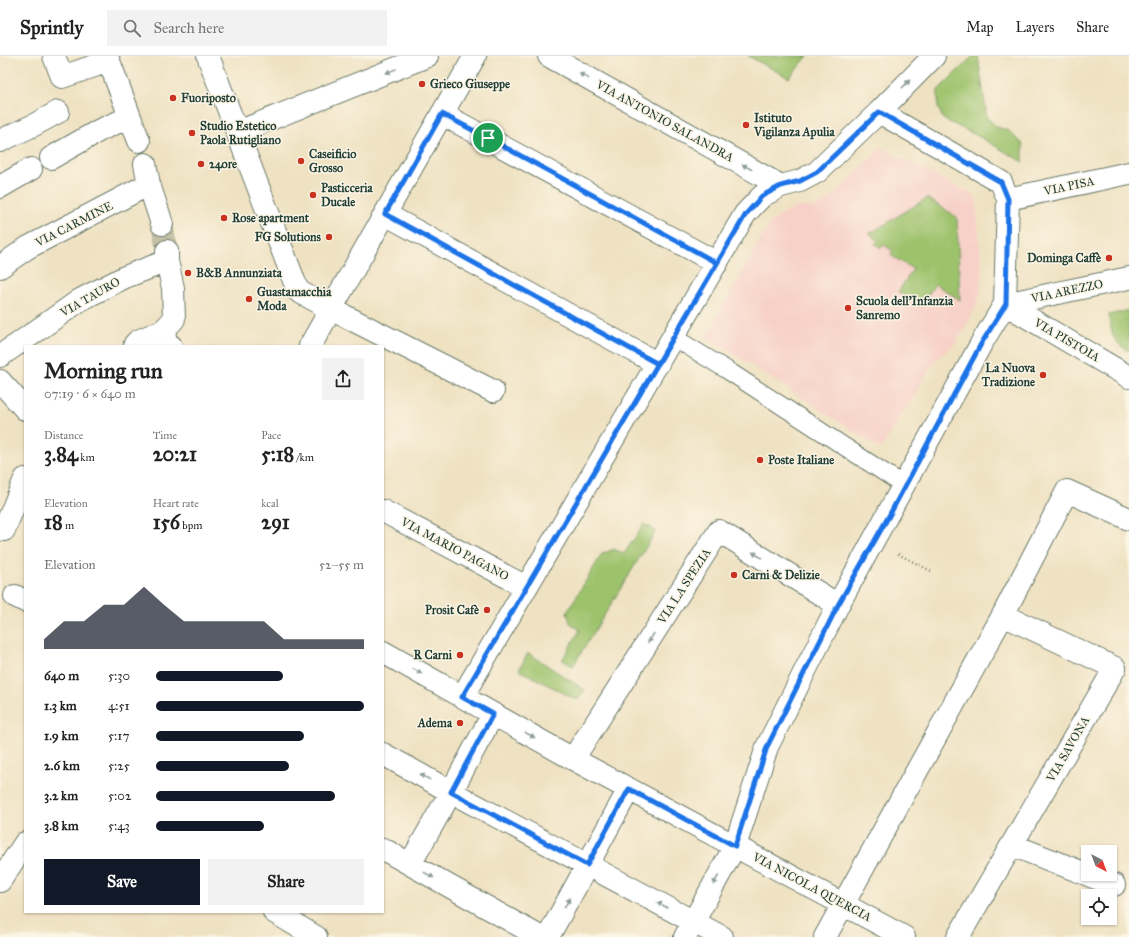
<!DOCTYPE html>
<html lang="en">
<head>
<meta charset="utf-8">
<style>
  body { margin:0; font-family:"IM FELL Great Primer",serif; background:#f2f2f2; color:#222; height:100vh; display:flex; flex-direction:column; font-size:15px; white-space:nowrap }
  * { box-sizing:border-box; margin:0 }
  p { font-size:13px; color:#767676 }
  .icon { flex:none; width:22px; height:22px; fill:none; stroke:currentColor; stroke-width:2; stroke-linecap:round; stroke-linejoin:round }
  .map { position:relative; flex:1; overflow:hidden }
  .details { position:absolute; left:24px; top:289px; width:360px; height:568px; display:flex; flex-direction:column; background:#fff; border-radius:0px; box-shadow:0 1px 3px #0004 }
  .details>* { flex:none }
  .needle { width:26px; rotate:139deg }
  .buttons { position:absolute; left:1081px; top:789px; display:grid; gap:8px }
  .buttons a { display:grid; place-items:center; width:36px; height:36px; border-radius:0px; background:#fff; box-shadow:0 1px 3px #0004; font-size:20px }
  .pin { position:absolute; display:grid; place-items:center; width:34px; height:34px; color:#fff; margin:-17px; border:2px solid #fff; border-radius:50%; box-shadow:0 1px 4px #0007 }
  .round { display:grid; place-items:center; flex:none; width:42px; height:42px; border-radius:0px; background:#f2f2f2 }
  .summary { display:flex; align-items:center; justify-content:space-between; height:68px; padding:0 20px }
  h1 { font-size:22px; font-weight:800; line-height:30px }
  .figures { display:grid; grid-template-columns:repeat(3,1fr); gap:6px; height:68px; padding:4px 20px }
  .figures div { display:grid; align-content:center }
  .figures b { font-size:20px; font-weight:800 }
  .figures small { font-size:11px; font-weight:400 }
  .figures p { font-size:11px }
  .chart { height:112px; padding:8px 20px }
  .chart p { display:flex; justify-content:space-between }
  .chart svg { width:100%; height:72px; margin-top:4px; fill:#111827; opacity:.7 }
  .primary-button { display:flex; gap:8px; margin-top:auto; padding:8px 20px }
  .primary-button a { flex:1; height:46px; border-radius:0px; background:#111827; color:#fff; font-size:16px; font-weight:800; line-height:46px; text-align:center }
  .primary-button a+a { background:#f2f2f2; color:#222 }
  ul { padding:0 20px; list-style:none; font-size:13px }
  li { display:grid; grid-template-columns:64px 48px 1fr; align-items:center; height:30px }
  li i { height:10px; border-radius:5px; background:#111827 }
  header { display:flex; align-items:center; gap:24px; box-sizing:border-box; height:56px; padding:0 20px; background:#fff; border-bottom:1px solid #e0e0e0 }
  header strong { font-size:19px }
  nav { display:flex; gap:22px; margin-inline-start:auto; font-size:14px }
  .search { width:280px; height:36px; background:#f2f2f2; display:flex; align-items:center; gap:10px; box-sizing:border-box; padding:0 14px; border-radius:0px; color:#767676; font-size:15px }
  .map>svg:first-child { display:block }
  .built { fill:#f7d1c8 }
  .green { fill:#9dc26c; stroke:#5e8050 }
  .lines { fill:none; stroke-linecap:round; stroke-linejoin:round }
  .minor-tunnel { stroke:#c5c1a6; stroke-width:22; stroke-dasharray:22 11; stroke-linecap:butt }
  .service-casing { stroke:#687766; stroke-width:19 }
  .minor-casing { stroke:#687766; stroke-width:24 }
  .tertiary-casing { stroke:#687766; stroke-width:24 }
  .path { stroke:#687766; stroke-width:2.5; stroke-dasharray:1 3; stroke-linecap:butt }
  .service { stroke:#fff; stroke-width:17 }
  .minor { stroke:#fff; stroke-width:22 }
  .tertiary { stroke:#fff; stroke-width:22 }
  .oneway { fill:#8f9e9a }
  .route-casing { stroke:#fff; stroke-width:8 }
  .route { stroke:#1a73e8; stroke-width:5 }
  .poi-dot { fill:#c8321e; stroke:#fcf5e5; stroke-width:1.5 }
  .labels { text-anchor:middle; stroke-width:3; stroke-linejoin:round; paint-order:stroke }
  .poi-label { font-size:12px; font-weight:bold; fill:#1f3d34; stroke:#fcf5e5; text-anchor:start }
  .street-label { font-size:12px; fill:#1f3d34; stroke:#fcf5e5 }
</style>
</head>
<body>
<header>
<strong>Sprintly</strong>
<div class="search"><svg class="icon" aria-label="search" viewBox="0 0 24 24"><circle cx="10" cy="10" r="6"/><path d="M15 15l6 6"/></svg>Search here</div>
<nav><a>Map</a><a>Layers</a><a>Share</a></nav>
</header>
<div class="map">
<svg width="1129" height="881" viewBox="0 0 1129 881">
  <rect width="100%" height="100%" fill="#fcf5e5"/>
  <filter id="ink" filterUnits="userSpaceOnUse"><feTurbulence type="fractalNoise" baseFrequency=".025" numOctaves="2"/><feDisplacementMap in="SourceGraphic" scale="8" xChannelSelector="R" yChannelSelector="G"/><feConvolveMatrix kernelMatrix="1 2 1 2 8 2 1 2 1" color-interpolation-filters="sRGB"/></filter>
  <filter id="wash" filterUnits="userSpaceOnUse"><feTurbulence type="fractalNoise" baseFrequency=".012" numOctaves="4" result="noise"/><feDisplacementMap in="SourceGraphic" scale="16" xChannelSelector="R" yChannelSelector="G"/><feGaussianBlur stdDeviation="0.9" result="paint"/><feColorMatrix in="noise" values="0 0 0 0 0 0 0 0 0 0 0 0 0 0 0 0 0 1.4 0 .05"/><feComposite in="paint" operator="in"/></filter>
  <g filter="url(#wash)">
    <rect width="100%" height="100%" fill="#efe2c2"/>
    <path class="built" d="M881 92 976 140 982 219 980 239 970 263 956 287 936 303 881 393 706 280 770 167 785 156 792 153 800 151H815L828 145Z"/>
    <path class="green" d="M748 0H808L789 22Z
      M973 0H978L987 62 997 71 1007 74 1023 88V106L976 79 943 63 938 51V34Z
      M927 142 957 161 960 244 935 228 921 250 898 236 913 213 890 199 893 195 884 189 881 192 875 188 878 184 869 178Z
      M1129 254V295C1111 285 1112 278 1109 259Z
      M644 468 656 475 573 610 562 604 580 574 570 567 567 556 602 498 614 493 624 498Z
      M528 597 585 634 577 644 519 614Z"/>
  </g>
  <g filter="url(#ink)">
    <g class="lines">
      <path class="minor-tunnel" d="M162 168 167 195"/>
      <defs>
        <path id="service" d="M673 281 727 314 905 430"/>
        <path id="minor" d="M54 0 62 21 109 5 139 85
          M549 0 781 130
          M442 58 717 207
          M238 76 427 0
          M0 85 34 69 58 56
          M51 102 100 74 130 61
          M145 108 149 128 162 168
          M0 131 31 113
          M1008 143 1129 117
          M385 158 658 308
          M167 195V205L173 232 174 263 164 274 166 288 171 290
          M0 211 27 192 149 128
          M1005 248 1129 321
          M1005 248 1129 222
          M331 253 493 335
          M18 288 80 244 125 221 167 205
          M135 288 138 285 164 274
          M0 300 13 291
          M0 325 25 353
          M383 455 526 531
          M0 473 4 474 25 423
          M15 540 25 545
          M383 596 573 703 904 881
          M462 641 745 158 762 140 781 130 800 125 817 116 879 56 934 0
          M383 698 451 736 722 881
          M573 703 719 475 838 549
          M1012 789 1114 829
          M383 793 540 881
          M410 808 451 736 493 658
          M274 856 316 881
          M548 881 629 733
          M685 881 735 790 767 691 838 549 981 288 1005 248 1008 143 1001 126 879 56
          M825 881 1003 559 1067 435 1129 463
          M958 881 1115 612 1003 559"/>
        <path id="tertiary" d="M208 0 298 235 331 253 310 290
          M331 253 475 0
          M0 825 25 787"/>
      </defs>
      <use href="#service" class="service-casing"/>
      <use href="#minor" class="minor-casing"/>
      <use href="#tertiary" class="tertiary-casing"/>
      <path class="path" d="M898 498 933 516"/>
      <use href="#service" class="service"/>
      <use href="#minor" class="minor"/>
      <use href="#tertiary" class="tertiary"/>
    </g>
    <defs><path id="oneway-solid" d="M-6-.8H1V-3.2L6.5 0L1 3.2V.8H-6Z"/></defs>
    <g class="oneway">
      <use href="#oneway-solid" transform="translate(391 15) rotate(158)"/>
      <use href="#oneway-solid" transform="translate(584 20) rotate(-151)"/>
      <use href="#oneway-solid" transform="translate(906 28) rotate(-46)"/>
      <use href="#oneway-solid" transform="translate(747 111) rotate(-151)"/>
      <use href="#oneway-solid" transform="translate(757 499) rotate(-148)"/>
      <use href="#oneway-solid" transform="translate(651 582) rotate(123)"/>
      <use href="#oneway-solid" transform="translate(417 615) rotate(30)"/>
      <use href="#oneway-solid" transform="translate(530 679) rotate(29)"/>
      <use href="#oneway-solid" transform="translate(425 721) rotate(-151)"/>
      <use href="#oneway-solid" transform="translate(429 819) rotate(29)"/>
      <use href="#oneway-solid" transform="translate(716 824) rotate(119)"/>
      <use href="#oneway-solid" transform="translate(567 847) rotate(-61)"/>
      <use href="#oneway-solid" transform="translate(662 849) rotate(-152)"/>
    </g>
  </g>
  <g class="lines" filter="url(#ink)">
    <defs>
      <path id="route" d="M488 82 717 207C632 352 547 496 462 641L493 658 451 736 587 809 629 733 735 790 767 691 838 549 890 458 981 288 1006 248 1008 143 1001 126 879 56 817 116 800 125 781 130 762 140 746 158 658 308 385 158 442 58 488 82"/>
    </defs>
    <use href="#route" class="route-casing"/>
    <use href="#route" class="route"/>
  </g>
  <g class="poi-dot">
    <circle cx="422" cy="28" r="4"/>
    <circle cx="173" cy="42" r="4"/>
    <circle cx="746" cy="69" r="4"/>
    <circle cx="192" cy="77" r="4"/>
    <circle cx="301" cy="105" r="4"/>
    <circle cx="201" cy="108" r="4"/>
    <circle cx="313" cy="139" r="4"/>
    <circle cx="224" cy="162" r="4"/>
    <circle cx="329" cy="181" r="4"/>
    <circle cx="1109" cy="202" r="4"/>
    <circle cx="188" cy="217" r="4"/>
    <circle cx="249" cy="243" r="4"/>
    <circle cx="848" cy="252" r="4"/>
    <circle cx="1043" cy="319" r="4"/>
    <circle cx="760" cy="404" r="4"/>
    <circle cx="734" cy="519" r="4"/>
    <circle cx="487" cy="554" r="4"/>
    <circle cx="460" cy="599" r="4"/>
    <circle cx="460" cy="667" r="4"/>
  </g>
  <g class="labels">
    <g class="poi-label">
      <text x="430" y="32">Grieco Giuseppe</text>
      <text x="181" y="46">Fuoriposto</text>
      <text x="754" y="66">Istituto<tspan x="754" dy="14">Vigilanza Apulia</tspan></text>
      <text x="200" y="74">Studio Estetico<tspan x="200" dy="14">Paola Rutigliano</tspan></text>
      <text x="309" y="102">Caseificio<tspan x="309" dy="14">Grosso</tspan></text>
      <text x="209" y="112">24ore</text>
      <text x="321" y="136">Pasticceria<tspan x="321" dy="14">Ducale</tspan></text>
      <text x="232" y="166">Rose apartment</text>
      <text x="321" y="185" text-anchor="end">FG Solutions</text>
      <text x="1101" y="206" text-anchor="end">Dominga Caffè</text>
      <text x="196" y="221">B&amp;B Annunziata</text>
      <text x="257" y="240">Guastamacchia<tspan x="257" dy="14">Moda</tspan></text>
      <text x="856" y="249">Scuola dell'Infanzia<tspan x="856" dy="14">Sanremo</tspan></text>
      <text x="1035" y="316" text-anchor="end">La Nuova<tspan x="1035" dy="14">Tradizione</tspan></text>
      <text x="768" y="408">Poste Italiane</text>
      <text x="742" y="523">Carni &amp; Delizie</text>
      <text x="479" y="558" text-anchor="end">Prosit Cafè</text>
      <text x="452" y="603" text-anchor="end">R Carni</text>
      <text x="452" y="671" text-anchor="end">Adema</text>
    </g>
    <g class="street-label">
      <text transform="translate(665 65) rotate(29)" y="4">VIA ANTONIO SALANDRA</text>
      <text transform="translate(1069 130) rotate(-12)" y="4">VIA PISA</text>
      <text transform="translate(74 168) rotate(-27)" y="4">VIA CARMINE</text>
      <text transform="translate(1067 235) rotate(-12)" y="4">VIA AREZZO</text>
      <text transform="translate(90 241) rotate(-30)" y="4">VIA TAURO</text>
      <text transform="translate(1067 284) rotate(30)" y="4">VIA PISTOIA</text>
      <text transform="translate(455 493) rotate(28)" y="4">VIA MARIO PAGANO</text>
      <text transform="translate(684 530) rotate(-57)" y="4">VIA LA SPEZIA</text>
      <text transform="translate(1068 693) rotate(-60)" y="4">VIA SAVONA</text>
      <text transform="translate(812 831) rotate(28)" y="4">VIA NICOLA QUERCIA</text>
    </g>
  </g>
</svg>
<div class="buttons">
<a><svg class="needle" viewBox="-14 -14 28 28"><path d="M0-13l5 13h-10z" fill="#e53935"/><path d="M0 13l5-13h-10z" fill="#767676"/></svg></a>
<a><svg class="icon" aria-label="locate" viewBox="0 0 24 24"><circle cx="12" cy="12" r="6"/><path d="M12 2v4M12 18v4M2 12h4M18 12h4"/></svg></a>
</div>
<div class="pin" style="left:488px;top:82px;background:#1e9e55"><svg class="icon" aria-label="arrive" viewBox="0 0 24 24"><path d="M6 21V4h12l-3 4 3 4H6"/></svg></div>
<section class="details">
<div class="summary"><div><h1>Morning run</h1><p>07:19 · 6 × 640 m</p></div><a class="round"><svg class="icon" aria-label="share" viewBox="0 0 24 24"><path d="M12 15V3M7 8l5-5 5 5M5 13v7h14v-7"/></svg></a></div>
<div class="figures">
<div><p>Distance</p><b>3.84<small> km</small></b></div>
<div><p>Time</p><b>20:21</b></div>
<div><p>Pace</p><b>5:18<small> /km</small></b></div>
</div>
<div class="figures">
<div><p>Elevation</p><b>18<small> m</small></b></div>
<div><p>Heart rate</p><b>156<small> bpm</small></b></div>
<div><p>kcal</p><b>291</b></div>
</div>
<div class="chart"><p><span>Elevation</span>52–55 m</p>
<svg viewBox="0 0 160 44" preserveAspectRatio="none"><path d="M0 44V38L10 27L20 27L30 17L40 17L50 6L60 17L70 27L80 27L90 27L100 27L110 27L120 38L130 38L140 38L150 38L160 38V44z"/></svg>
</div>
<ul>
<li><b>640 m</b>5:30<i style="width:61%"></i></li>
<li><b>1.3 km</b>4:51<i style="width:100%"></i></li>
<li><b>1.9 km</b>5:17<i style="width:71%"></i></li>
<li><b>2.6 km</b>5:25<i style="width:64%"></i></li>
<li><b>3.2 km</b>5:02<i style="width:86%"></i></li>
<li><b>3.8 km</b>5:43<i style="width:52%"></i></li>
</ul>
<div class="primary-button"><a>Save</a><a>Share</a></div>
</section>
</div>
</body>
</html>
